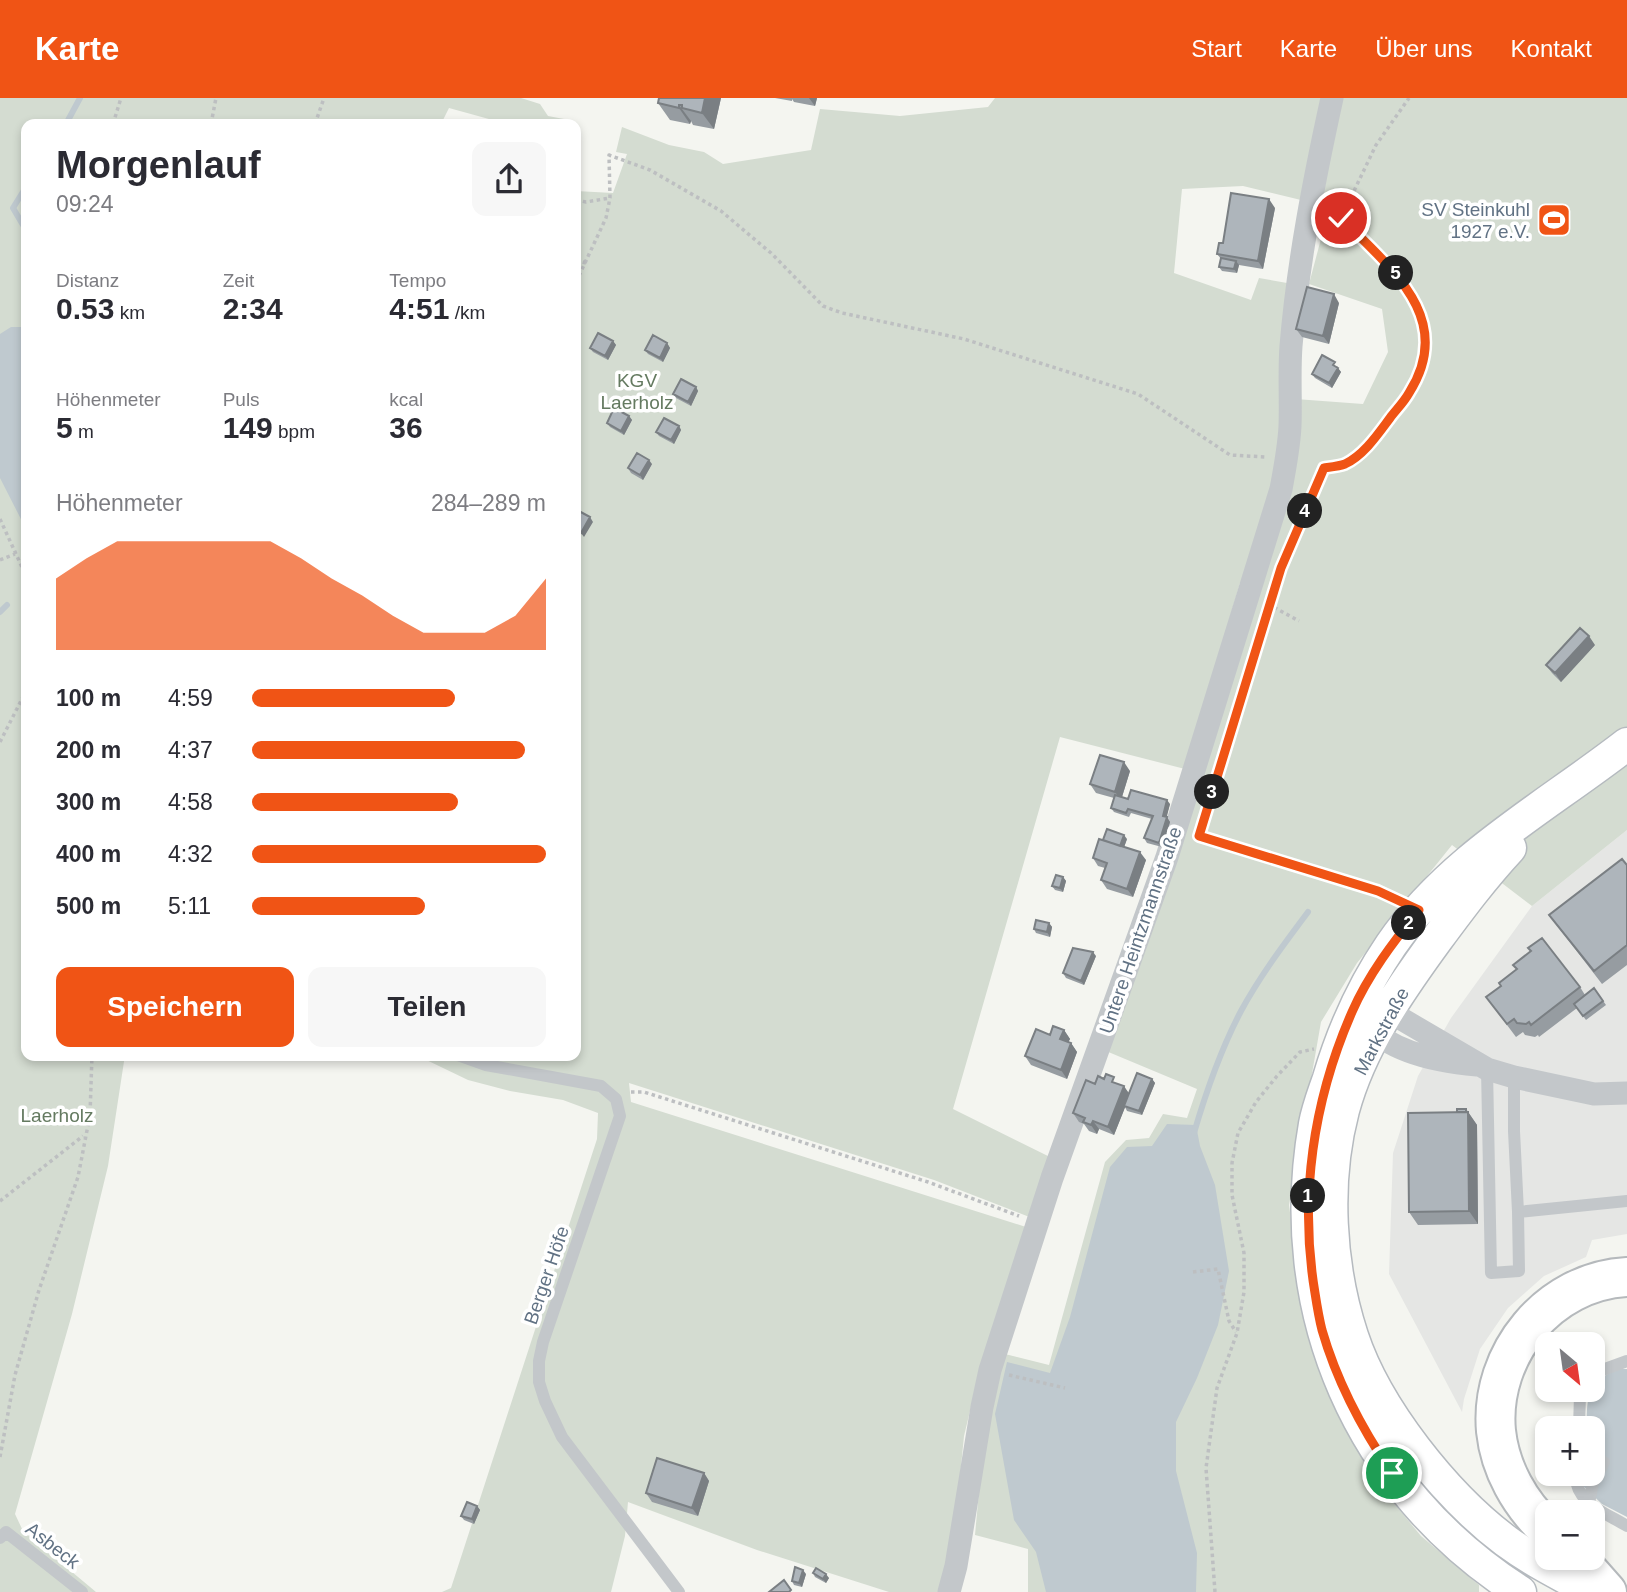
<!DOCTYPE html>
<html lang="de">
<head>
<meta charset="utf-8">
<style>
  body { margin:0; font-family:Helvetica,sans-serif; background:#f7f7f7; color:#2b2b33; height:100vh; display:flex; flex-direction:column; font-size:26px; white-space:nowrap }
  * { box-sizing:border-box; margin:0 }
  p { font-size:23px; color:#7c7c81 }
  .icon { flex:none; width:38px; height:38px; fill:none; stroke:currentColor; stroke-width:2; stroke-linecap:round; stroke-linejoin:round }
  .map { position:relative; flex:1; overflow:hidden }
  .side { position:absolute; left:21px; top:21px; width:560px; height:942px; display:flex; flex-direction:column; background:#fff; border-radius:14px; box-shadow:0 4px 10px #0003 }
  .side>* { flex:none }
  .needle { width:46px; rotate:151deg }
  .buttons { position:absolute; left:1535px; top:1234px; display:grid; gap:14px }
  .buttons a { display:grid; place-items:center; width:70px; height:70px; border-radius:14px; background:#fff; box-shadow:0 4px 10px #0003; font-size:35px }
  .pin { position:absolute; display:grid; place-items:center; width:60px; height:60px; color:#fff; margin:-30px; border:4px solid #fff; border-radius:50%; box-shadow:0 2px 7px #0007 }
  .km { position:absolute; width:35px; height:35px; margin:-18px; border-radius:50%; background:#222; color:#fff; font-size:19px; line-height:35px; text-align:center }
  .round { display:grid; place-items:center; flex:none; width:74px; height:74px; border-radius:14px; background:#f7f7f7 }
  .summary { display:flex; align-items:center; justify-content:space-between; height:119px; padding:0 35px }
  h1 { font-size:38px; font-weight:800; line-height:52px }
  .figures { display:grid; grid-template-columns:repeat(3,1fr); gap:10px; height:119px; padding:7px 35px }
  .figures div { display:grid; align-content:center }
  .figures b { font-size:30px; font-weight:800 }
  .figures small { font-size:19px; font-weight:400 }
  .figures p { font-size:19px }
  .chart { height:196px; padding:14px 35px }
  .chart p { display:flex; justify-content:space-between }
  .chart svg { width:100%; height:126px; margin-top:7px; fill:#f05415; opacity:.7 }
  .primary-button { display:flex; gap:14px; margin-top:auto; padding:14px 35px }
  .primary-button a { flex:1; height:80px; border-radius:14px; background:#f05415; color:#fff; font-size:28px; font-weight:800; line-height:80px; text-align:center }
  .primary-button a+a { background:#f7f7f7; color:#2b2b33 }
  ul { padding:0 35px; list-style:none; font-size:23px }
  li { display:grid; grid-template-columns:112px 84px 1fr; align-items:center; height:52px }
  li i { height:18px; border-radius:9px; background:#f05415 }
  header { display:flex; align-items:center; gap:42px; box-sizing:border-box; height:98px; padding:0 35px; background:#f05415; color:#fff }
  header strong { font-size:33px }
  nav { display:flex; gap:38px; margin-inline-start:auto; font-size:24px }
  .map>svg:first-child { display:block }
  .built { fill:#e5e6e4 }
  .green { fill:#d4dcd1 }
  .water { fill:#bfc9cf }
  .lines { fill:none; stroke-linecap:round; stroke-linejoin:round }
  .stream { stroke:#bfc9cf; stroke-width:6 }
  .secondary-casing { stroke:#b5babf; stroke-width:35 }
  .highway-casing { stroke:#b5b9bc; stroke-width:42 }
  .path { stroke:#bdbfc1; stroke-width:3.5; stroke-dasharray:3.5 3.5; stroke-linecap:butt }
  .lane { stroke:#c3c7ca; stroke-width:12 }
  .street { stroke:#c3c7ca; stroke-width:23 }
  .secondary { stroke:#fff; stroke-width:32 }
  .highway { stroke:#fff; stroke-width:38 }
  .wall { fill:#969ca1 }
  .shaded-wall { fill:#7a7f83 }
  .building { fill:#aeb5bb; stroke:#7a7f83; stroke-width:2 }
  .route-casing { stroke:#fff; stroke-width:14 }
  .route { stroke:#f05415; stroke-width:9 }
  .labels { text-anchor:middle; stroke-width:7; stroke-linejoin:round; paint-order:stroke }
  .poi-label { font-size:19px; fill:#617284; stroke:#fff; text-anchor:end }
  .park-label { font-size:19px; fill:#647a60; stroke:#fff }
  .street-label { font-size:19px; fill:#617284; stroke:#fff }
</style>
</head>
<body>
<header>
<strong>Karte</strong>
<nav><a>Start</a><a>Karte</a><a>Über uns</a><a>Kontakt</a></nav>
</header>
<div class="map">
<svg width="1627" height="1494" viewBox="0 0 1627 1494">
  <rect width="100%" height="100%" fill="#f4f5f0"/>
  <path class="built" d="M1627 732V1136L1592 1142 1586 1159 1544 1178 1508 1210 1480 1251 1464 1301 1462 1314 1389 1176 1393 1055 1418 978 1451 920 1532 808Z"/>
  <path class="green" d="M0 0H521L540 6 548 18 564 21 566 26H507L449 10 441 26H26V957H125L108 1068 72 1216 15 1416 23 1433 96 1494H0Z
    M995 0H1321L1301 102 1243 88 1182 91 1174 175 1251 202 1259 180 1287 185 1282 300 1363 306 1388 254 1382 211 1309 186 1322 137 1318 97 1339 0H1627V732L1532 808 1452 747 1357 865 1321 924 1289 1107 1304 1221 1320 1276 1369 1375 1421 1438 1479 1487V1494H1028V1451L975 1437 986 1317 1005 1256 1049 1267 1105 1064 1126 1042 1149 1040 1163 1016 1187 1020 1197 991 1106 953 1257 494 1240 485 1185 671 1060 639 953 1011 1052 1060 1032 1120 934 1082 629 985 631 1004 1026 1129 981 1267 964 1338 954 1439 938 1494H889L757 1452 628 1404 625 1438 611 1494H442L451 1490 597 1041 598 1015 563 1002 510 993 468 982 416 957H576V93L613 95 627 56 616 54 622 29 669 47 704 54 723 66 811 52 820 11 900 18 988 9Z"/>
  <path class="water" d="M11 229H26V431L0 380V236Z
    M1167 1026 1196 1027 1200 1048 1215 1087 1229 1173 1218 1227 1197 1280 1176 1324V1373L1197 1455 1196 1494H1046L1036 1454 1014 1422 995 1316 1007 1264 1050 1275 1070 1219 1110 1069 1127 1049 1152 1048Z
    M1618 1271H1627V1419L1602 1406 1582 1387 1583 1376H1592V1330H1587C1586 1300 1588 1283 1618 1271Z"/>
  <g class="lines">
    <path class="stream" d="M66 26 80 0
      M26 89 13 110 26 132
      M0 514 7 507
      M1194 1035C1206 994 1221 951 1241 913 1260 878 1284 846 1308 814"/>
    <defs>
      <path id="secondary" d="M1510 750C1483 779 1460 810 1437 841 1399 893 1360 949 1343 1012 1324 1084 1329 1168 1352 1238 1376 1311 1445 1397 1506 1443 1533 1463 1563 1478 1593 1494
        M1520 1494C1359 1391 1282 1214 1315 1026 1318 1010 1324 995 1329 980 1343 933 1363 888 1391 847 1451 760 1546 709 1627 646"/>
      <path id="highway" d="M1547 1431C1520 1406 1500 1371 1496 1333 1489 1256 1549 1183 1627 1179
        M1577 1460 1607 1494"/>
    </defs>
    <use href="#secondary" class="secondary-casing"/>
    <use href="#highway" class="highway-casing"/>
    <path class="path" d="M113 26 121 0
      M211 26 216 0
      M315 26 324 0
      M576 102 586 104 610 100
      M576 162 586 165
      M576 184 606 120 610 100 609 57 650 72 721 113 771 155 823 208 842 215 964 241 1138 296 1230 357 1265 359
      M0 421 26 478
      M0 462 15 456
      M1280 473 1324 370C1331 369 1340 368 1345 366 1364 357 1378 336 1390 320 1397 312 1404 304 1410 295 1457 220 1389 169 1341 120L1376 47 1409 0
      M1268 506 1299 523
      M1231 630 1199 738 1396 800
      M0 644 26 593
      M631 994H644L928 1084 1019 1118
      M0 1103 83 1038
      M1193 1174 1218 1171 1229 1223 1236 1234
      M1009 1277 1065 1290
      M0 1359 15 1277 39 1192 78 1079 90 1017 92 957
      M1215 1494 1206 1370 1217 1290 1237 1235 1244 1194V1155L1232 1097V1065L1238 1035 1256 1004 1277 978 1300 954 1314 951"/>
    <path class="lane" d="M458 957 486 967 601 988 616 1001 620 1018 543 1244 539 1263V1284L545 1303 562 1339 679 1494
      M1487 971 1491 1175 1519 1173 1518 1114
      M1514 979V1033L1518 1114 1627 1103
      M1592 1278 1594 1275 1627 1263
      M1579 1330 1580 1297 1584 1292
      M1576 1376C1574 1405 1606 1415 1627 1428
      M1589 1405 1593 1385 1604 1364
      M0 1440 6 1434 82 1494"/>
    <path class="street" d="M1373 912 1388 913 1487 971 1514 979 1594 996 1627 995
      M1364 925C1392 955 1438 964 1477 967
      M949 1494 956 1468 982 1309 990 1272 1052 1080 1167 759 1281 391C1285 370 1289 349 1290 328 1291 301 1289 274 1291 248 1298 164 1314 82 1332 0"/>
    <use href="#secondary" class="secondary"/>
    <use href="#highway" class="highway"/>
  </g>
  <path class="wall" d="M659 0H721L714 31 693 27 691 23 690 26 670 22 658 5Z
    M775 0H817L815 8 794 4 792 1V3Z
    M1275 110 1263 171 1239 167 1237 175 1222 173 1219 169 1221 161 1217 156 1223 145Z
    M1339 205 1329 246 1302 239 1296 231Z
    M613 243 616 247 608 262 593 254 590 250Z
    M667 245 670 250 663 264 648 256 645 252Z
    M1338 268 1337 269 1341 274 1332 290 1315 280 1312 276Z
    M696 289 698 293 691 308 676 300 673 296Z
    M629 318 632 322 624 337 610 329 607 325Z
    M679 328 681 332 674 346 659 338 656 334Z
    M652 366 643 382 631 375 628 370Z
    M1595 547 1561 584 1552 575 1546 567Z
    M1130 673 1122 699 1128 701 1170 706 1166 719 1170 724 1162 749 1147 745 1144 740 1152 721 1131 715 1129 719 1114 714 1111 710 1114 700 1096 695 1090 686Z
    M1127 741 1124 749 1146 762 1133 799 1107 791 1101 782 1105 770 1098 768 1093 760Z
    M1627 767V867L1602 886 1549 817Z
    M1063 779 1066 783 1063 794 1055 792 1052 788Z
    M1049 825 1052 829 1050 839 1036 835 1034 831Z
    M1096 858 1084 887 1066 880 1063 875Z
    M1580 889 1585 897 1594 890 1606 907 1586 922 1577 910 1539 939 1538 937 1535 939 1525 937 1523 934 1516 939 1486 899Z
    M1064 932 1070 941 1068 944 1071 945 1077 954 1067 981 1031 967 1025 958 1050 937Z
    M1152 981 1155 985 1142 1017 1127 1013 1125 1009 1114 1037 1099 1031 1097 1036 1089 1033 1084 1026 1079 1024 1073 1015 1095 986H1119L1129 995Z
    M1466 1011 1477 1027 1478 1126 1418 1127 1409 1114 1457 1014Z
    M704 1375 709 1383 698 1418 652 1404 646 1395Z
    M477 1408 480 1412 474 1426 464 1422 461 1418Z
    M813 1475 829 1480 826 1485 815 1479Z
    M806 1476 802 1489 794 1487 792 1483Z"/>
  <path class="shaded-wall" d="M705 0H721L714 31 702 15Z
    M809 0H817L815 8Z
    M679 7 691 23 690 26 679 10Z
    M1269 101 1275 110 1263 171 1258 163Z
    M1236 163 1239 167 1237 175 1234 171Z
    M1334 196 1339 205 1329 246 1323 238Z
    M613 243 616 247 608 262 605 258Z
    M667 245 670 250 663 264 660 260Z
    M1338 270 1341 274 1332 290 1329 285Z
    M696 289 698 293 691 308 688 304Z
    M629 318 632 322 624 337 621 333Z
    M679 328 681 332 674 346 671 342Z
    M649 362 652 366 643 382 640 377Z
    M590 419 593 424 584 439 581 435Z
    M1589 538 1595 547 1561 584 1555 575Z
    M1124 664 1130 673 1121 702 1115 694Z
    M1167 702 1170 706 1166 722 1163 718Z
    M1167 719 1170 724 1162 749 1159 745Z
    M1124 737 1127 741 1122 755 1119 750Z
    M1140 754 1146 762 1133 799 1127 791Z
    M1063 779 1066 783 1063 794 1060 790Z
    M1049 825 1052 829 1050 839 1047 834Z
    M1093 854 1096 858 1084 887 1081 883Z
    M1064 932 1070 941 1066 949 1060 941Z
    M1071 945 1077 954 1067 981 1061 972Z
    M1152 981 1155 985 1142 1017 1139 1013Z
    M1124 988 1130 997 1114 1037 1108 1029Z
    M1466 1011 1477 1027 1478 1126 1469 1113Z
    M1093 1023 1099 1031 1097 1036 1091 1027Z
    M704 1375 709 1383 698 1418 692 1410Z
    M477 1408 480 1412 474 1426 472 1421Z
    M803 1472 806 1476 802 1489 799 1485Z
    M826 1476 829 1480 826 1485 823 1481Z"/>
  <path class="building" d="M659 0H705L702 15 682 10V7H679V10L658 5Z
    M1231 95 1269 101 1258 163 1217 156 1219 145H1223Z
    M1221 160 1236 163 1234 171 1219 169Z
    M1307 189 1334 196 1323 238 1296 231Z
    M598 235 613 243 605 258 590 250Z
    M653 237 667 245 660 260 645 252Z
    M1322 257 1335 264 1333 267 1338 270 1329 285 1312 276Z
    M681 281 696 289 688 304 673 296Z
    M614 310 629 318 621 333 607 325Z
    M664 320 679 328 671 342 656 334Z
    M637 355 649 362 640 377 628 370Z
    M577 412 590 419 581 435 576 432V415Z
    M1580 530 1589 538 1555 575 1546 567Z
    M1100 657 1124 664 1115 694 1090 686Z
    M1131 692 1167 702 1163 718 1167 719 1159 745 1144 740 1153 718 1128 711 1126 715 1111 710 1115 697 1128 701Z
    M1107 731 1124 737 1120 748 1103 742Z
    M1099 741 1140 754 1127 791 1101 782 1107 765 1093 760Z
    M1622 761 1627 767V847L1594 873 1549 817Z
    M1056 777 1063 779 1060 790 1052 788Z
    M1036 822 1049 825 1047 834 1034 831Z
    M1542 840 1580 889 1531 927 1529 924 1526 926 1517 925 1514 921 1507 926 1486 899 1501 888 1499 885 1517 871 1513 867 1531 853 1528 850Z
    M1073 850 1093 854 1081 883 1063 875Z
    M1594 890 1603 903 1583 918 1574 906Z
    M1053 928 1064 932 1060 941 1071 945 1061 972 1025 958 1036 931 1050 937Z
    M1137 975 1152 981 1139 1013 1124 1008Z
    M1106 976 1114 979 1112 984 1124 988 1108 1029 1093 1023 1091 1027 1083 1024 1085 1020 1073 1015 1086 982 1095 986 1098 978 1104 981Z
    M1457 1011H1466V1014H1457Z
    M1468 1014 1469 1113 1409 1114 1408 1015Z
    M657 1360 704 1375 692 1410 646 1395Z
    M467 1404 477 1408 472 1421 461 1418Z
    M795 1469 803 1472 799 1485 792 1483Z
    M816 1470 826 1476 823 1481 813 1475Z
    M784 1482 791 1492 789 1494H769Z"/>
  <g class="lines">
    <defs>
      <path id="route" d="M1341 120C1389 169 1457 220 1409 295 1404 304 1396 312 1390 320 1378 336 1364 357 1345 366 1340 368 1331 369 1324 370L1281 470 1199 738 1378 793 1419 812C1394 843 1368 877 1352 914 1313 1003 1299 1100 1315 1195 1317 1208 1319 1220 1322 1232 1337 1284 1362 1331 1392 1375"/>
    </defs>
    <use href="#route" class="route-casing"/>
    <use href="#route" class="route"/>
  </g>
  <defs>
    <symbol id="stadium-square" viewBox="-11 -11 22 22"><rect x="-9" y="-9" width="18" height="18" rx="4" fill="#f05415" stroke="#fff"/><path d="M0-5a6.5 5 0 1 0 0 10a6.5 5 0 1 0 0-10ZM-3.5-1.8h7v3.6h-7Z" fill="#fff"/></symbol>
  </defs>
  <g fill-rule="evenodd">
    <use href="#stadium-square" x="1535" y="103" width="38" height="38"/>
  </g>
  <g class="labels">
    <g class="poi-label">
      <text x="1530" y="118">SV Steinkuhl<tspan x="1530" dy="22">1927 e.V.</tspan></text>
    </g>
    <g class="park-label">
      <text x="637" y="289">KGV<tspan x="637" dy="22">Laerholz</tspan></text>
      <text x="57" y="1024">Laerholz</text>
    </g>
    <g class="street-label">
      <text transform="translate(1140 832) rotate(-71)" y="7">Untere Heintzmannstraße</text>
      <text transform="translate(1381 933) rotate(-62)" y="7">Markstraße</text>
      <text transform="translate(546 1177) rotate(-71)" y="7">Berger Höfe</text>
      <text transform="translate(53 1447) rotate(38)" y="7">Asbeck</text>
    </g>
  </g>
</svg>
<div class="buttons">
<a><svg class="needle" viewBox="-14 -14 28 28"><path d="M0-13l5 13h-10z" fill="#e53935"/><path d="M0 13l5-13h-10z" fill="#7c7c81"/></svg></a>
<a>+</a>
<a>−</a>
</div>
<div class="pin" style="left:1392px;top:1375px;background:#1e9e55"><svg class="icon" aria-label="arrive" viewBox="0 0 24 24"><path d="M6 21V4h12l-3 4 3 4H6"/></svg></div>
<div class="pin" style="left:1341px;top:120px;background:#d93025"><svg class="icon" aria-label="check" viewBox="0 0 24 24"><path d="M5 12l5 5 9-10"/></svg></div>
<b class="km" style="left:1308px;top:1098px">1</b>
<b class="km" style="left:1409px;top:825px">2</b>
<b class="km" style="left:1212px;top:694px">3</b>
<b class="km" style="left:1305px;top:413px">4</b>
<b class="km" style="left:1396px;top:175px">5</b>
<section class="side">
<div class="summary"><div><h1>Morgenlauf</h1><p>09:24</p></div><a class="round"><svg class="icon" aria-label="share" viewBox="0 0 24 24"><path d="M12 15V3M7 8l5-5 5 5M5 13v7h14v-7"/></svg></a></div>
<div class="figures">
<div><p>Distanz</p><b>0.53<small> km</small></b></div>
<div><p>Zeit</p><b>2:34</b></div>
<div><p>Tempo</p><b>4:51<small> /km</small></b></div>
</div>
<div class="figures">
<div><p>Höhenmeter</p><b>5<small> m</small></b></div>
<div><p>Puls</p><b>149<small> bpm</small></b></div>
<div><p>kcal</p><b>36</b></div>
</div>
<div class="chart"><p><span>Höhenmeter</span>284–289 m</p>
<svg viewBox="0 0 160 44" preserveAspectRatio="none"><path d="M0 44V19L10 12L20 6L30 6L40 6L50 6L60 6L70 6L80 12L90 19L100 25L110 32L120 38L130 38L140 38L150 32L160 19V44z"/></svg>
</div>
<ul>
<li><b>100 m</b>4:59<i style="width:69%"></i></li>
<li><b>200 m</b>4:37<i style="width:93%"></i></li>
<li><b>300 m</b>4:58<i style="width:70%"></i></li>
<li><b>400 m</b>4:32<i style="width:100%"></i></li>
<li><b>500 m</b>5:11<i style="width:59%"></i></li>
</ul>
<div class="primary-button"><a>Speichern</a><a>Teilen</a></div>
</section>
</div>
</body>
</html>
